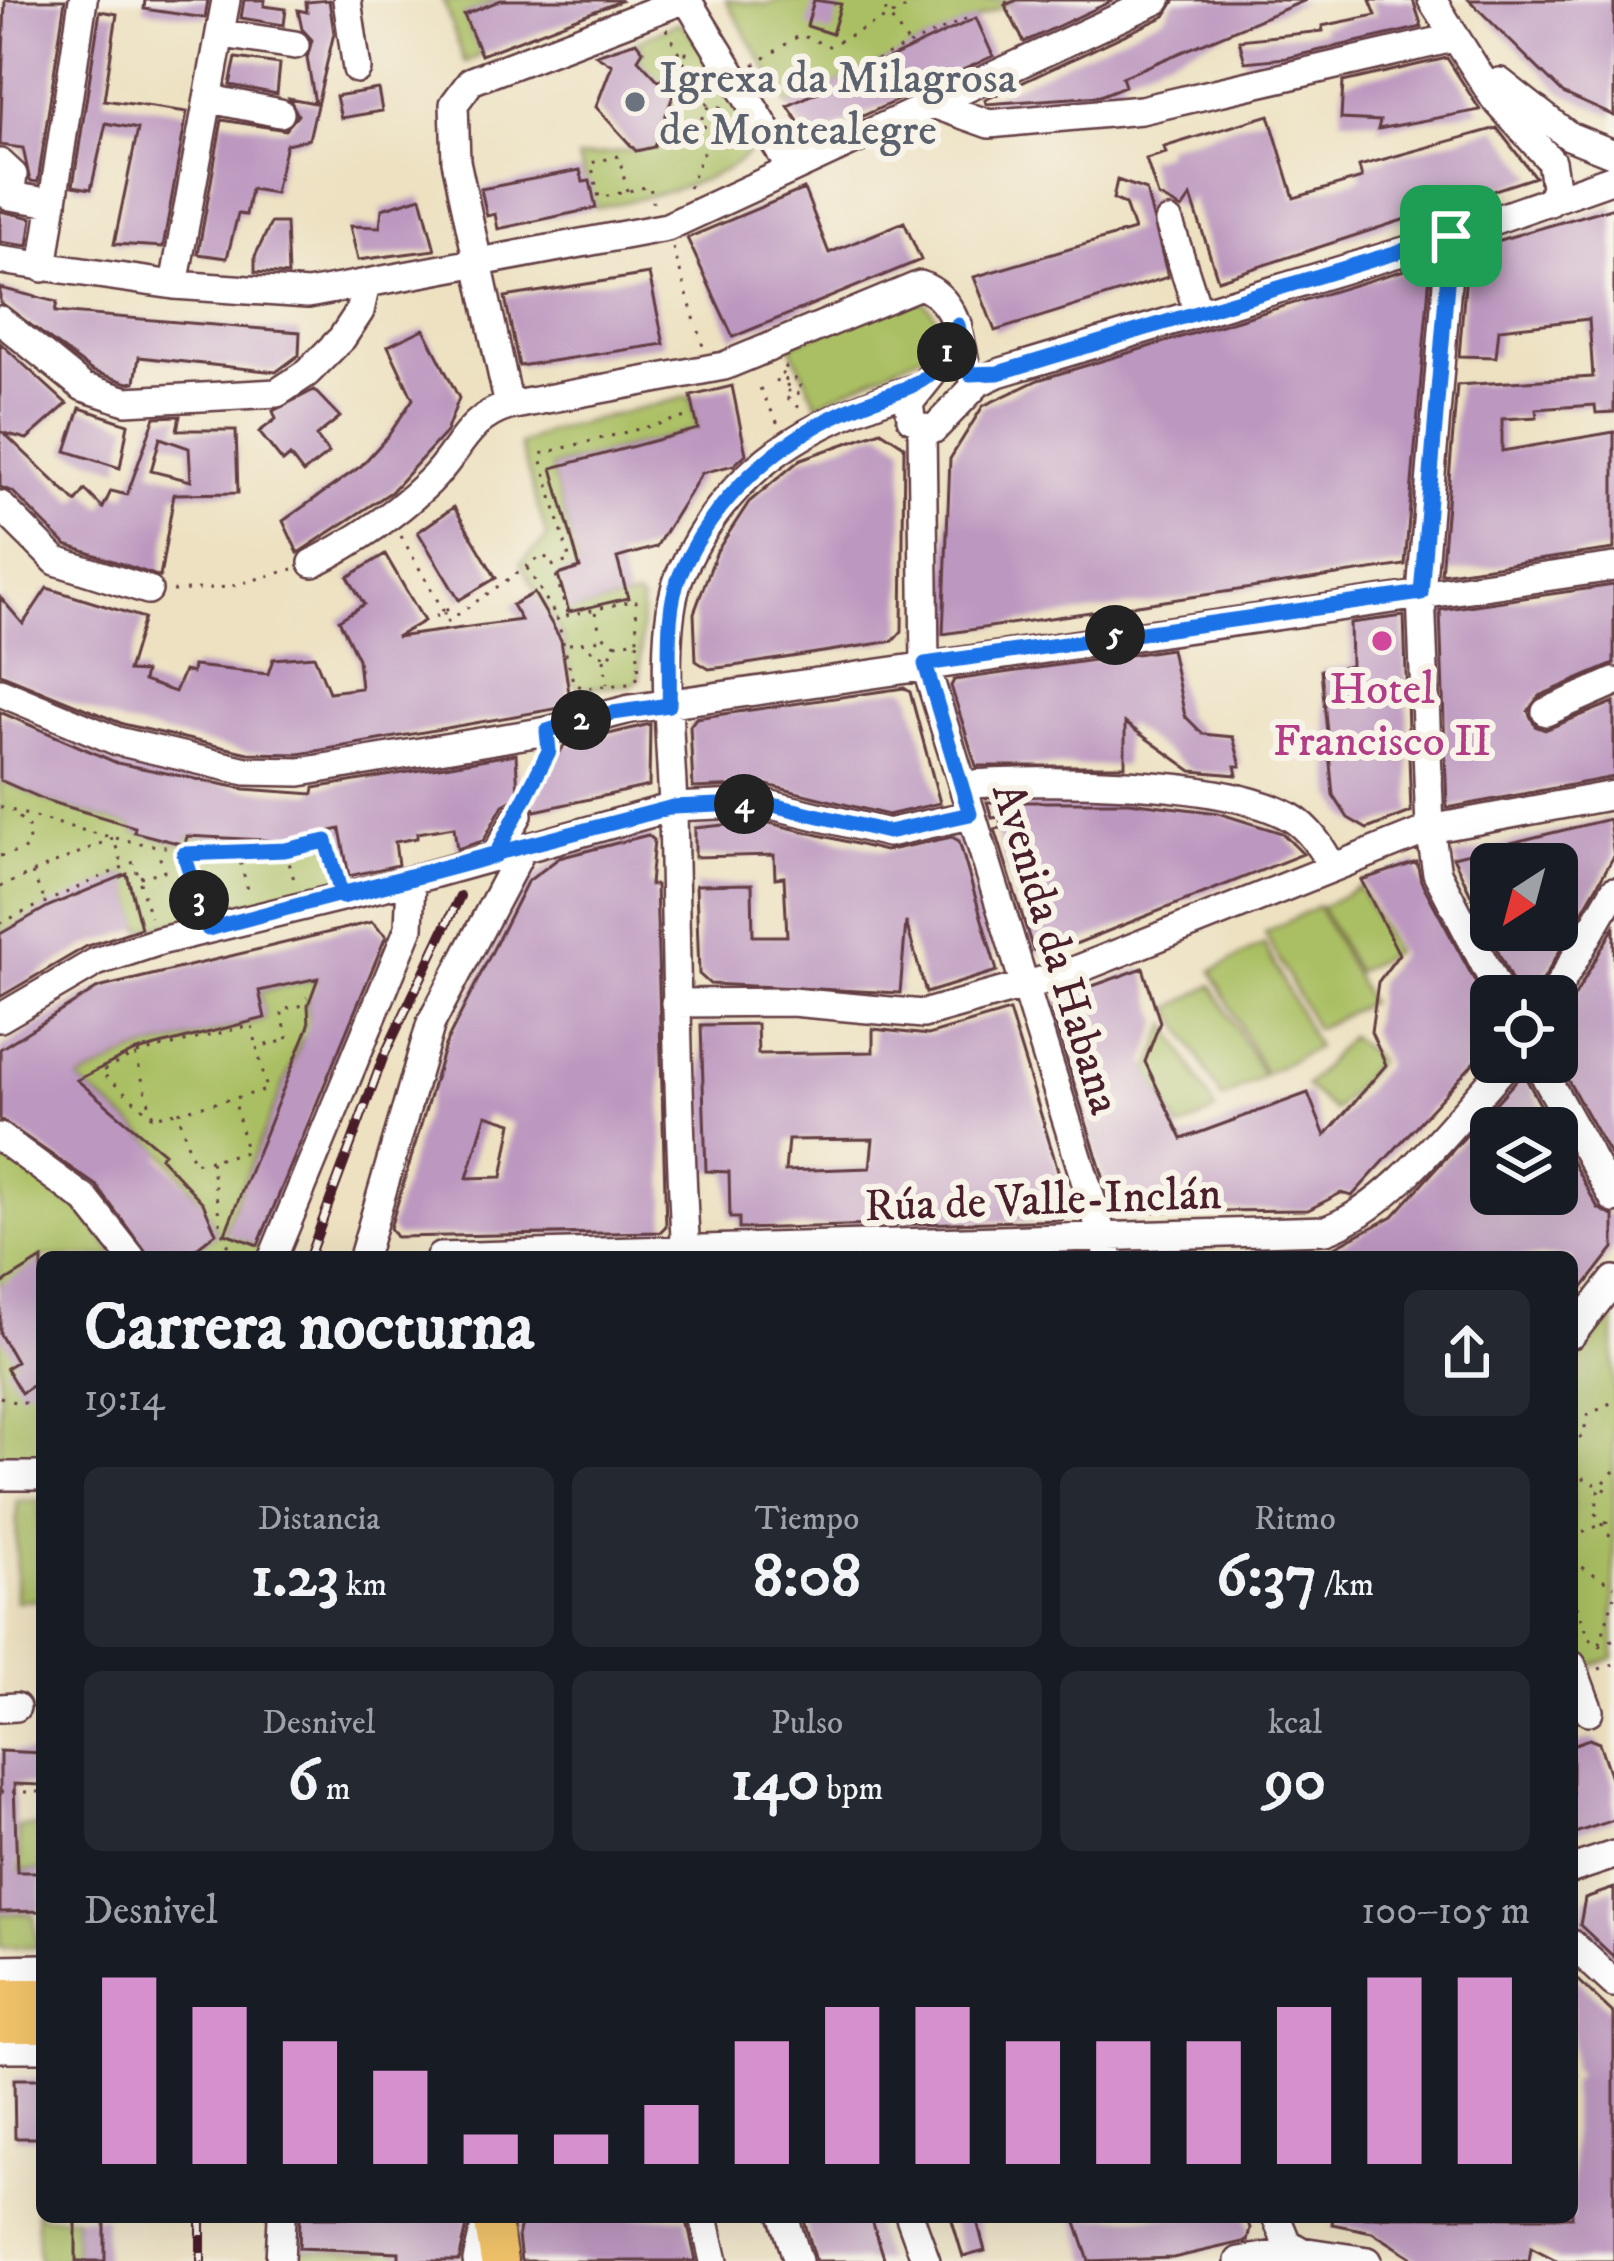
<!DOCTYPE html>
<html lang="es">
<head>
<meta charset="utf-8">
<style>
  body { margin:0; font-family:"IM FELL DW Pica",serif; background:#242831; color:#f1f3f6; height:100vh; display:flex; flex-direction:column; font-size:45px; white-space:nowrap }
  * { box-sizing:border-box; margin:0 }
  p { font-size:39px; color:#9ea1a6 }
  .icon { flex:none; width:66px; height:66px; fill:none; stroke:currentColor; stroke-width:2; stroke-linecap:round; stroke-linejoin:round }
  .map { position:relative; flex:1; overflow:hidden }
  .sheet { position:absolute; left:36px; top:1251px; width:1542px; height:972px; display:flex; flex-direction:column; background:#171b24; border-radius:18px; box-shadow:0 12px 48px #0002 }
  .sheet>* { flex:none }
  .needle { width:78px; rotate:216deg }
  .controls { position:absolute; left:1470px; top:843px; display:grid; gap:24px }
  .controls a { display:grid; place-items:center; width:108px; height:108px; border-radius:18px; background:#171b24; box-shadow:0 12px 48px #0002; font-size:60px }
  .pin { position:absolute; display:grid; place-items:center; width:102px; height:102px; color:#fff; margin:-51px; border-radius:24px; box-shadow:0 6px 18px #0006 }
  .km { position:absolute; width:60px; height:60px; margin:-30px; border-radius:50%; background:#222; color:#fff; font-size:33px; line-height:60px; text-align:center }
  .round { display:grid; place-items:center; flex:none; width:126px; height:126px; border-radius:18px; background:#242831 }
  .head { display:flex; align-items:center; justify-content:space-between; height:204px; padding:0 48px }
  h1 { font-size:66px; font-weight:700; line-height:90px }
  .figures { display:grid; grid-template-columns:repeat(3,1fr); gap:18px; height:204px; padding:12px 48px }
  .figures div { display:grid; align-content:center; border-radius:18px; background:#242831; text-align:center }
  .figures b { font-size:60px; font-weight:700 }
  .figures small { font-size:33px; font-weight:400 }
  .figures p { font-size:33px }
  .chart { height:336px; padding:24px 48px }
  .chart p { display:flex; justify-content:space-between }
  .chart svg { width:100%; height:216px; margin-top:12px; stroke:#d690ce; stroke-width:6 }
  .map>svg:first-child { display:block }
  .green { fill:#aabf64; stroke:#7a6f48; stroke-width:3 }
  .building { fill:#bc97bf; fill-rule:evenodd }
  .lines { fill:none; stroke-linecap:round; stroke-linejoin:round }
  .minor-casing { stroke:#623c42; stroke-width:32 }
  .major-casing { stroke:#623c42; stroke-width:40 }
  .path { stroke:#623c42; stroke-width:3; stroke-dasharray:3 9; stroke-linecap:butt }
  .minor { stroke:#fff; stroke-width:27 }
  .major { stroke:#f2c36a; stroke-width:36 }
  .rail-casing { stroke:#4a1f2b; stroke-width:10 }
  .rail { stroke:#f7f3e8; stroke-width:6; stroke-dasharray:18; stroke-linecap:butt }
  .route-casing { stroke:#fff; stroke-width:24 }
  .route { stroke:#1a73e8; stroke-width:15 }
  .worship-dot { fill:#6b7280; stroke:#f7f3e8; stroke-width:4.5 }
  .hotel-dot { fill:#d1479c; stroke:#f7f3e8; stroke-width:4.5 }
  .labels { text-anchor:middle; stroke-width:12; stroke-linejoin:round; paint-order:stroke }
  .worship-label { font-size:45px; fill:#5b616d; stroke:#f7f3e8; text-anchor:start }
  .hotel-label { font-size:45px; fill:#b23c85; stroke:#f7f3e8 }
  .street-label { font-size:45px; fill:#4a1f2b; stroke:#f7f3e8 }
</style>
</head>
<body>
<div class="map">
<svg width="1614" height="2261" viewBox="0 0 1614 2261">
  <rect width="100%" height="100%" fill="#f7f3e8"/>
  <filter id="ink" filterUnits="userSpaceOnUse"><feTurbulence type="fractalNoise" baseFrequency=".00833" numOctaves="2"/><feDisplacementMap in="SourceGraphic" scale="24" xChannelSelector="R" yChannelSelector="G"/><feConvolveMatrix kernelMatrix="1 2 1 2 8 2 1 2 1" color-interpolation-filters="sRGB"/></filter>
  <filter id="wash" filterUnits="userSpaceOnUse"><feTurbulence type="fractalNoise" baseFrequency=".004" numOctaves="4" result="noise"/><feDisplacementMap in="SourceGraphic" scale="48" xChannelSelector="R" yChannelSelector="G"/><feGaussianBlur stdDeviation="2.7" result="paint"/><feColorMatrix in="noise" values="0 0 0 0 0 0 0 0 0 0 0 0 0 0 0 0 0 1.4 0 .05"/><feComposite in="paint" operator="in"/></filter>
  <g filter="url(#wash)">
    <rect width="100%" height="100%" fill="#ede1c1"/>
    <path class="green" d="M443 0H501L464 15 481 55 465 63Z
      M726 0 767 5 778 0H1017L788 106Z
      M677 23 688 29 751 128 752 149C726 182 637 200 596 208L578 158 654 147 673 96 638 59 643 51 636 42Z
      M914 296C936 308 946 324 934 348L817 404 790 345Z
      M690 396 698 429 551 467 580 568 569 612 637 597 642 603 640 679 632 685 578 688 571 682 563 637 520 563 547 538 520 445 549 431Z
      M0 780 48 801 135 827 134 832 184 844 187 836 284 841 340 829 350 879 141 930 126 874 0 934Z
      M1359 887 1394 952 1356 972 1321 907Z
      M1318 906 1369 1002 1316 1029 1265 933Z
      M1264 944 1317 1047 1265 1074 1212 971Z
      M324 978 307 1005 311 1029 307 1040 302 1039 224 1230 271 1252 270 1257H197L194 1251 217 1233C188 1166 134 1124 78 1081L133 1053 265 1019 260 992Z
      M1212 985 1263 1076 1222 1099 1171 1008Z
      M1168 1024 1216 1111 1180 1129 1149 1071Z
      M1350 1036 1378 1061 1334 1111 1306 1086Z
      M0 1144 83 1209 115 1257H42V1458L0 1457Z
      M1614 1313V1658L1582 1668 1572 1641V1369Z
      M39 1500 41 1600 16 1601 17 1501Z
      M42 1826V1870L20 1871 18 1827Z
      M0 1914H34L37 1947 0 1948Z
      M36 2211 42 2217H75V2261H39Z
      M382 2217 399 2229 397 2261H292V2250L380 2253Z"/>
    <g id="blocks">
      <path class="building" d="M5 0H65L38 182 30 181 23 148 0 145Z
        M145 0H208L205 18 144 9Z
        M244 0H265L264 6 286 9 284 25 241 18Z
        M329 0 334 33 309 139 286 144 275 193 251 189 246 215 238 214 227 258 198 254 222 120 285 130 298 115 289 98 315 103 307 58 312 40 302 29 298 10 307 12 306 2Z
        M501 0H620L621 1 481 55 464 15Z
        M814 0 841 4 832 34 807 26Z
        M1017 0H1114L1024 42 1005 5Z
        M1175 0H1306L1122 77 1125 86 1100 96 986 104 985 100 1165 16Z
        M1370 0H1413L1422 27 1286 58 1245 62 1239 40 1323 31 1322 26 1376 15Z
        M1469 0H1614V116L1563 93Z
        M100 11 117 14 104 100 187 112 163 247 114 244 138 129 106 123 91 189 73 186Z
        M976 18 993 56 817 137 805 132 788 106Z
        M636 42 643 51 638 59 673 96 654 147 636 151 596 107 612 65 596 55Z
        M236 58 280 64 277 94 230 85Z
        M1447 58 1480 110 1378 129 1380 121 1341 119 1343 82Z
        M378 89 382 111 341 118 336 96Z
        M1269 115 1294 198 1362 178 1359 166 1497 128 1535 177 1218 280 1191 196 1182 209 1158 196 1146 159 1166 153 1164 147Z
        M580 170 583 182 590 181 596 208 498 229 495 214 487 216 481 189Z
        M1117 180 1146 190 1168 277 995 331 974 277 1134 230 1125 204 1113 199Z
        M804 189 829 253 904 222 921 260 733 337 687 238Z
        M421 197 435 250 358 260 350 226 380 227 382 209Z
        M1614 207V412L1596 413 1595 405 1536 409 1537 417 1502 419V451L1614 432V549L1441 574 1457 385 1593 377 1589 319 1499 329 1496 357 1459 356 1468 249Z
        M0 211 32 218 28 246 0 242Z
        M271 223H286L288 275 255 272V256Z
        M1431 262 1405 565 943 634 950 459 983 406 1038 380Z
        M649 274 664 344 519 366 505 297Z
        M0 288 57 302 55 312 300 332 299 355 276 372 139 357 135 382 128 383 92 371 0 302Z
        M424 329 459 398 446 432 391 492 298 553 283 521 361 466 388 436 413 399 388 346Z
        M0 343 67 404 27 439 4 433 76 502 85 490 103 508 111 491 127 495 155 417 180 416 177 430H236L238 493 174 494 160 577 66 545 13 492 0 487ZM160 438 189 448 191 481 151 471Z
        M732 386 746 454 734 465 702 473 656 547 617 558 628 598 569 612 558 575 580 568 552 468 698 429 691 396Z
        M314 390 340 417 316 436 329 453 303 473 290 456 283 462 259 432 276 419 273 411Z
        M80 408 128 424 120 468 66 451Z
        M881 431 904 446 902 631 893 641 734 666 709 669 696 661 694 613 717 551 749 502 801 459Z
        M454 507 496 578 459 600 418 532Z
        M385 554 424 621 396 637 521 620 512 605 534 593 561 640 571 706 299 754 248 753 123 724 0 674V597L23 624 47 588 144 618 128 671 145 672 143 681 175 692 184 671 192 673 193 666 268 674 273 659 314 656 329 692 361 688 358 659 339 620 364 604 348 577Z
        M1614 585V664L1539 696 1528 711 1535 726 1545 730 1614 702V777L1447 808 1440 610Z
        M1404 616 1411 812 1367 829 1348 818 1333 795 1321 670 1351 666 1350 623Z
        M1171 649 1185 716 1203 734 1233 737 1241 766H1235L1237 775 1192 771 1125 723V766H976L951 686 954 680Z
        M904 688 910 692 940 803 888 815 767 785 693 788 690 726 696 718Z
        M0 712 117 763 245 789 313 794 314 788 516 754 518 797 503 805 483 841 457 849 454 827 417 833V838L395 842 398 865 349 876 340 829 284 841 187 836 185 845 134 832 135 827 48 801 0 780Z
        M650 724 649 786 535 811 532 804 564 745Z
        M987 802H1129L1218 813 1282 833 1303 854 1045 956 1033 950 995 829 1001 828 1000 817 992 818Z
        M1609 819 1614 856 1534 996H1519L1453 857ZM1491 864H1557V930H1491Z
        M761 821 885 851 952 837 959 841 997 971 926 993 906 922 900 993 710 984 699 974 696 885 752 884 753 936H787L784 877 775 878 774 855 695 857V828Z
        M648 835 654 840 650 885H656L666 1226 660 1232 396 1237 390 1228 445 1045 527 882 559 858ZM486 1115 512 1123 502 1177 467 1178Z
        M1417 862 1421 881 1491 1011V1044L1352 1196 1341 1193 1308 1210 1114 1212 1051 1010 1056 999 1143 968 1160 1022 1145 1062 1182 1139 1308 1093 1325 1136 1386 1065 1371 1032 1378 982 1399 954 1361 880Z
        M127 874 141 928 87 946 0 997V934L49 906Z
        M372 922 386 936 258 1245 225 1233 309 1025 308 1005 318 978 259 991 265 1018 133 1052 77 1080 164 1153 160 1157 203 1203 216 1233 194 1250 196 1257H149L97 1186 0 1119V1049L98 988Z
        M1614 927V1162L1557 1061V1027Z
        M1009 1011 1070 1209 1062 1220 739 1229V1218H730L729 1172 706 1171 701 1025 757 1024 758 1054 873 1052V1029L928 1035ZM873 1139 870 1168 785 1171 788 1140Z
        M1523 1073 1553 1128H1491V1194H1557V1134L1598 1208 1614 1217V1248L1572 1302V1257H1316L1393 1216Z
        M42 1259V1379L21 1393 6 1368 16 1362 0 1334V1285Z
        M1589 1739 1599 1743 1614 1786V1820L1572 1834V1745Z
        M0 1751 42 1753V1785L14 1784 17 1872H42V1911L0 1912Z
        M1614 1888V1957L1580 1925 1585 1898Z
        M1572 1974 1614 2014V2261H1558L1531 2247 1529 2261H1418L1372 2232 1332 2224 1333 2217H1572V2082L1578 2075 1572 2069Z
        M14 2079H42V2138H15Z
        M76 2217H105V2261H76Z
        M300 2217H469L459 2261H399V2252L299 2248Z
        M523 2217H686L696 2261H521L518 2236Z
        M803 2217H871L885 2261H816Z
        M951 2217H976L985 2251 963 2257Z
        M1074 2217H1246L1250 2228 1247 2241 1173 2258 1089 2261Z"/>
    </g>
  </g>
  <g filter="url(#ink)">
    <use href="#blocks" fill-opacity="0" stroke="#623c42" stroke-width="3"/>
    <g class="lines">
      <defs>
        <path id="minor" d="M347 0 357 69
          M687 0 789 166
          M1432 0 1494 98 1551 161 1555 186 1550 202
          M223 34 295 45
          M1500 82 1569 136 1614 154
          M210 99 280 113
          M930 103 989 124 1141 110 1453 38
          M0 163 13 175 10 196 53 203
          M1169 222 1198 312
          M1451 236 1421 593 1430 829 1437 873 1501 996
          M0 260 174 285 308 294 667 227 1157 0
          M43 268 83 0
          M174 285 226 0
          M0 320 83 387 126 401 277 393 307 373 342 338 360 311 366 284
          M509 406 456 161 454 104 471 81 683 0
          M911 418 909 403 941 363 958 325
          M922 428 925 664 1108 1254
          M922 428 934 429 979 382 998 373 1415 248 1614 178
          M0 505 56 561 148 590
          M313 563C356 541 395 515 429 482 460 452 465 419 509 406L724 366 920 285C955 298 960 335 966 368
          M0 692 117 741 246 771 300 772 547 731 630 709 1614 567
          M1546 712 1614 682
          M963 785C1042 778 1222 779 1290 817 1308 827 1323 849 1331 866
          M495 856 518 815
          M1553 996 1614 891
          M675 1003 792 1002 923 1014 1066 974 1430 829 1614 795
          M0 1018 96 962 160 941 411 880 673 807 763 803 888 833 970 815
          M1537 1062 1614 1199
          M0 1137 86 1200 131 1257
          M273 1257 409 928 411 880
          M363 1257 431 1023 523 848
          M440 1257 1326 1230C1395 1205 1458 1115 1509 1062
          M686 1257C678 1108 676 960 673 811 672 750 657 629 680 575 729 464 813 419 922 386
          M1572 1334 1614 1280
          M0 1476H42
          M1572 1665 1589 1711
          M0 1708 16 1707
          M1572 1869 1614 1855
          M1572 1944 1614 1983
          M0 1969 42 1968
          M0 2048H42
          M704 2217 714 2261
          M784 2217 798 2261
          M910 2217 926 2261
          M1276 2217 1287 2243 1301 2251
          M280 2261 282 2217
          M477 2261 487 2217
          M1239 2261 1301 2251 1368 2261"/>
        <path id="major" d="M0 1997H42
          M0 2024H42
          M492 2217 499 2261"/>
      </defs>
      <use href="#minor" class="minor-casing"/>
      <use href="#major" class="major-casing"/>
      <path class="path" d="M878 0 908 43
        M1005 3 1011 0
        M666 29 708 106
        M876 60 972 16
        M754 65 800 35 829 46 922 0
        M660 80 688 51
        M702 119a13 13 0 1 1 26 0a13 13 0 1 1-26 0Z
        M689 188 711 132
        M627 191 619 156 591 163 599 198 650 186 653 203
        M673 248 695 321
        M699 331 703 347
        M785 366 789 371 775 377 777 383 794 376 796 381 784 387 786 392 801 386 803 391 788 398 801 409
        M760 388 778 424
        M401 536 443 610 435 617 450 608 442 616 447 622 543 555 553 564
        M527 568 556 616
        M173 591 228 587 293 569
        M595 612 600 632
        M567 613 553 565 570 561 540 454 686 417
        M569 644 589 642
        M616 644 600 634 591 650 609 658 616 644 637 640 639 677 629 684 582 688 573 681 557 618 636 600 637 640
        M604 659 607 684
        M529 792 546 758
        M0 807C114 840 207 868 326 841L335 872
        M237 851 249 893
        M286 852 295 883
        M0 856 23 851 29 843 28 826 14 813
        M185 856 200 904
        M32 873 43 897
        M140 877 164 871 158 852
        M0 887 113 838 123 866
        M0 923 134 862 150 917
        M137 1054 252 1025 257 1047
        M153 1117 101 1072 135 1054 153 1117 176 1112
        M211 1160 193 1163 178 1112 267 1090 257 1047 288 1040 281 1010 300 1006 307 997
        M234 1257 221 1230 211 1160 246 1152 235 1101
        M0 1397 20 1404 42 1398
        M1572 1448 1584 1433 1587 1416 1614 1401
        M1614 1471 1600 1487 1595 1512 1614 1542
        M1572 1472 1614 1494
        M1572 1537 1614 1519
        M1572 1561 1614 1586
        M1572 1594 1590 1639 1600 1646 1614 1639
        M1600 1644 1614 1596
        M1599 1669 1614 1664
        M0 1792H42"/>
      <use href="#minor" class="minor"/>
      <use href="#major" class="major"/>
      <defs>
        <path id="rail" d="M309 1257 383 1058 460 896
          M201 2217V2261"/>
      </defs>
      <use href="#rail" class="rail-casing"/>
      <use href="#rail" class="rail"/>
    </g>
  </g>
  <g class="lines" filter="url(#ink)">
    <defs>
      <path id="route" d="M1451 236 998 373 970 374 958 325C936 390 913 383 857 406 781 437 713 498 680 575 664 613 671 664 669 705L592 716 547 731 549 751 495 856 342 897 326 841 285 850 184 854 208 929 673 807 764 803 888 832 970 814 925 664 1421 593 1451 236"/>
    </defs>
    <use href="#route" class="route-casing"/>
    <use href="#route" class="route"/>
  </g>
  <circle class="worship-dot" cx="635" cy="102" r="12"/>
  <circle class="hotel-dot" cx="1382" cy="641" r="12"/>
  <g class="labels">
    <g class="worship-label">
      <text x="659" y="92">Igrexa da Milagrosa<tspan x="659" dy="52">de Montealegre</tspan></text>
    </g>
    <g class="hotel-label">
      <text x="1382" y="703">Hotel<tspan x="1382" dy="52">Francisco II</tspan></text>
    </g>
    <g class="street-label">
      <text transform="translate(1058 948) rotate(73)" y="16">Avenida da Habana</text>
      <text transform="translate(1043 1198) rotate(-2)" y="16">Rúa de Valle-Inclán</text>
    </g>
  </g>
</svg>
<div class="controls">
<a><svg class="needle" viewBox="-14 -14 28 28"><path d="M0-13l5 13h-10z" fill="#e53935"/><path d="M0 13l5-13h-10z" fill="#9ea1a6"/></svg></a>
<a><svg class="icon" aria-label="locate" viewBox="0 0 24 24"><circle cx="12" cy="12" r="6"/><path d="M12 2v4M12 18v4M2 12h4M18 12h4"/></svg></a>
<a><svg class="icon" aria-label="layers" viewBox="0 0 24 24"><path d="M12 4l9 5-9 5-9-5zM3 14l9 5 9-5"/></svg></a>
</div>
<div class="pin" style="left:1451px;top:236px;background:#1e9e55"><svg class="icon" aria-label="arrive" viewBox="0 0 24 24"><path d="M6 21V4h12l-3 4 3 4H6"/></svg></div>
<b class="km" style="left:947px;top:352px">1</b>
<b class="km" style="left:581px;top:720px">2</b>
<b class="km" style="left:199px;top:900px">3</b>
<b class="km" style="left:744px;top:804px">4</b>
<b class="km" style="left:1115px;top:635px">5</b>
<section class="sheet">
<div class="head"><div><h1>Carrera nocturna</h1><p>19:14</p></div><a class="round"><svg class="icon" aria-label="share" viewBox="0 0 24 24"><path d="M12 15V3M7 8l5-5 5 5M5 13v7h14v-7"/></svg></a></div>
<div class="figures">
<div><p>Distancia</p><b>1.23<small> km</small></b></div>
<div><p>Tiempo</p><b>8:08</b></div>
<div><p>Ritmo</p><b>6:37<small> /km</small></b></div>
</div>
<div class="figures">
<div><p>Desnivel</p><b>6<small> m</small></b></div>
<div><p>Pulso</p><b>140<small> bpm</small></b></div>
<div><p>kcal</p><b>90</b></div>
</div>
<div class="chart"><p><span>Desnivel</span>100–105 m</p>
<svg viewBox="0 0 160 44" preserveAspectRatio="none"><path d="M5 44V6M15 44V12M25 44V19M35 44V25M45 44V38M55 44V38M65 44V32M75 44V19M85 44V12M95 44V12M105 44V19M115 44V19M125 44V19M135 44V12M145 44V6M155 44V6"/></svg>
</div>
</section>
</div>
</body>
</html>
